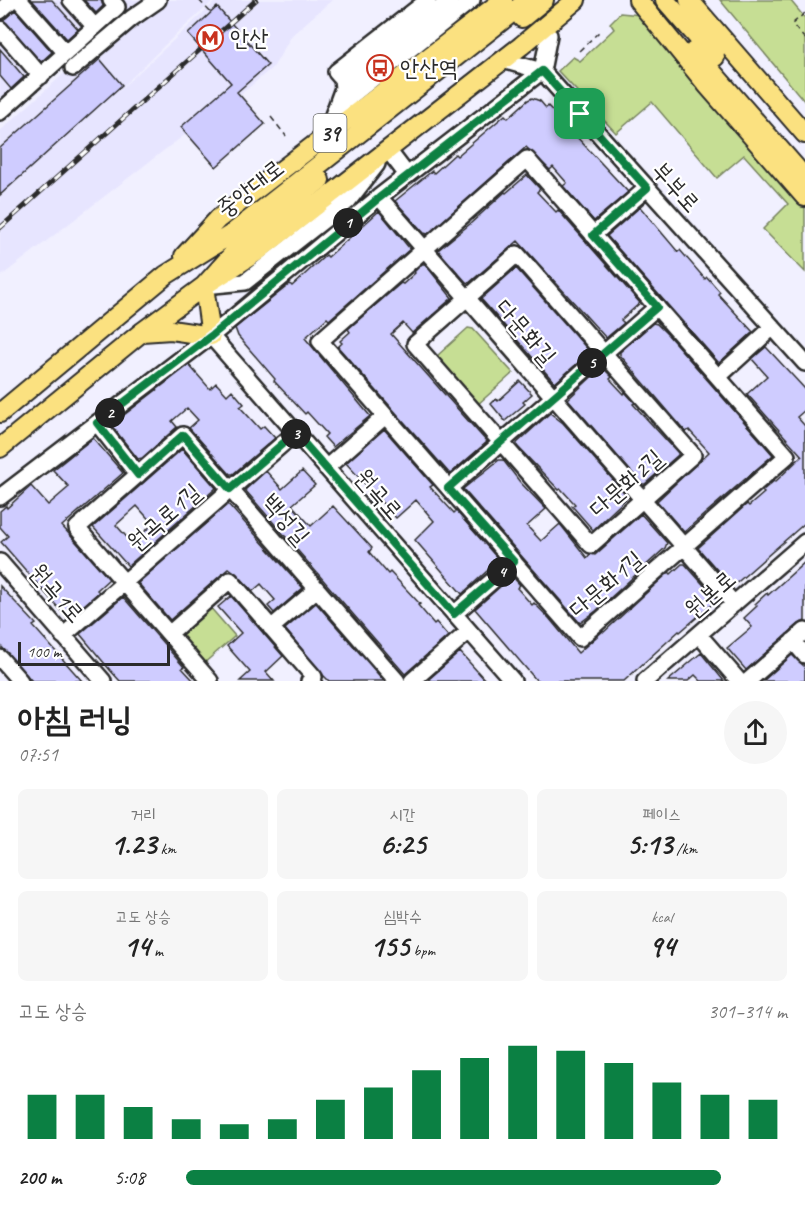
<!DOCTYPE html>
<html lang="ko">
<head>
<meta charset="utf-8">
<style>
  body { margin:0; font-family:Caveat,"Poor Story",sans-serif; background:#f6f6f6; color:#222; height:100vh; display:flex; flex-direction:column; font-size:22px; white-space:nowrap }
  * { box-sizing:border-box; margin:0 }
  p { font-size:20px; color:#767676 }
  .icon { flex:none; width:33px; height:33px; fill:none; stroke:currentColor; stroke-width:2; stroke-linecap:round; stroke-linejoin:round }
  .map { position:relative; height:681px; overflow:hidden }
  .panel { display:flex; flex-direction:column; background:#fff; flex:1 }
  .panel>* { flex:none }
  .scale { position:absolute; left:18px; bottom:15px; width:152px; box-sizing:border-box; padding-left:6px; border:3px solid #2b2b2b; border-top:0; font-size:16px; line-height:21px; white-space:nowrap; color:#2b2b2b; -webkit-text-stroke:4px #fff; paint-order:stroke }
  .pin { position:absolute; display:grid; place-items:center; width:51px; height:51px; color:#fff; margin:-26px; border-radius:12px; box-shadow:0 3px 9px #0006 }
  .km { position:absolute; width:30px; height:30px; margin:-15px; border-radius:50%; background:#222; color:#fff; font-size:16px; line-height:30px; text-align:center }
  .round { display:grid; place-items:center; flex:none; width:63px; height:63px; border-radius:32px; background:#f6f6f6 }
  .headline { display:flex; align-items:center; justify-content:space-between; height:102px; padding:0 18px }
  h1 { font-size:33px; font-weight:700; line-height:45px }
  .metrics { display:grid; grid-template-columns:repeat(3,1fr); gap:9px; height:102px; padding:6px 18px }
  .metrics div { display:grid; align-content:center; border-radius:9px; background:#f6f6f6; text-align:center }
  .metrics b { font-size:30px; font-weight:700 }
  .metrics small { font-size:16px; font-weight:400 }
  .metrics p { font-size:16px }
  .chart { height:168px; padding:12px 18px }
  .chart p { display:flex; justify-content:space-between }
  .chart svg { width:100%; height:108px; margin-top:6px; stroke:#0b8043; stroke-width:6 }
  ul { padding:0 18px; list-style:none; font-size:20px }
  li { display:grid; grid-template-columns:96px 72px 1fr; align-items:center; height:45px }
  li i { height:15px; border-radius:8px; background:#0b8043 }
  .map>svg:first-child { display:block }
  .built { fill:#e7e5ff }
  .green { fill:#c6de94; stroke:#788460; stroke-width:1.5 }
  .building { fill:#cfccff; stroke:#2b2b2b; stroke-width:1.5; fill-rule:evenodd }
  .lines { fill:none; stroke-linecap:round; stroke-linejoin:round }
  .minor-casing { stroke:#2b2b2b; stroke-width:20 }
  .major-casing { stroke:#2b2b2b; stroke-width:22 }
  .path { stroke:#2b2b2b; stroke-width:1.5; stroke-dasharray:6 4.5; stroke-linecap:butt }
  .minor { stroke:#fff; stroke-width:15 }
  .major { stroke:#fbe180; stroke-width:18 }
  .rail-casing { stroke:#2b2b2b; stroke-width:5 }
  .rail { stroke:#fff; stroke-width:3; stroke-dasharray:9; stroke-linecap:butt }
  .route-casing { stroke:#fff; stroke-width:12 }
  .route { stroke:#0b8043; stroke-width:8 }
  .labels { text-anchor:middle; stroke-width:4.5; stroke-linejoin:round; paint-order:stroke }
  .shield { fill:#fff; stroke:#6b6b6b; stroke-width:1.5 }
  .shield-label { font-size:22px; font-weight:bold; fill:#2b2b2b }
  .poi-label { font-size:24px; fill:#2b2b2b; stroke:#fff; text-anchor:start }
  .street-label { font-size:24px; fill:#2b2b2b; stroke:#fff }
</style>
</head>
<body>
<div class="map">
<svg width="805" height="681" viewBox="0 0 805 681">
  <rect width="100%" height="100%" fill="#f1f0ff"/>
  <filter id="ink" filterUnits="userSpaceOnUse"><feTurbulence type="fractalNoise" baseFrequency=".0167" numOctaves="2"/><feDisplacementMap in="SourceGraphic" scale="12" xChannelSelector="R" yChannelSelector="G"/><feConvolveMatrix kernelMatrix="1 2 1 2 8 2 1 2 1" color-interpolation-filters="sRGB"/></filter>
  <g filter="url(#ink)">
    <path class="built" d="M0 0H140L0 124Z
      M146 0H214L169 41 110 99 217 0H332L292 35 274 66 246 90 167 148 0 277V131Z"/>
    <path class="green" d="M720 0H790L805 18V102Z
      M620 13 641 15 805 200V272L763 229 788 204 744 155 717 178 652 102 616 133 558 71 573 57 580 61 614 29 610 23Z
      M468 328 473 329 513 373 477 405 438 360V355Z
      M209 606 235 636 202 665 179 639V634Z"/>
    <path class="building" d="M32 0H52L78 29 67 39Z
      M84 0H101L103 6 96 13Z
      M217 7 268 65 237 92 265 124 216 167 181 127 231 83 188 34Z
      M15 10 52 52 41 62 3 20Z
      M0 49 24 77 11 89 0 76Z
      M100 59 122 85 0 195V148Z
      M532 98 540 101 546 108 548 106 628 192 594 221 563 186 567 183 553 167 550 170 526 147 428 234 424 233 395 201 432 171 434 173 455 154 457 156 505 115 508 118 528 100Z
      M527 175 540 189 537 192 556 212 558 210 640 303 621 320 624 323 606 338 518 241 469 283 466 282 438 250 470 224 505 192 506 193Z
      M640 207 678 252 680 250 705 279 707 277 720 292 718 294 753 332 719 363 607 236Z
      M379 211 410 249 329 320 327 318 305 338 370 416 333 447 324 437 327 434 307 412 305 414 274 381 275 379 238 336 235 328 290 284 292 286 326 255 328 257Z
      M422 264H425L452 298 412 333 403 323 391 334 487 442 450 474 338 347 342 343 340 341 350 332 348 329 401 283 403 284 415 273 414 272Z
      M516 268 590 352 555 383 481 299Z
      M653 323 657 324 668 335 773 455 684 532 657 501 709 452 689 430 686 432 620 355V352Z
      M766 347 805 389V410L797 417 805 426V523L732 587 698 548 747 504 749 506 764 493 762 491 774 481 775 482 802 456 747 394 767 376 752 359Z
      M189 365 210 389 216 383 227 395 232 390 244 404 240 407 260 429 264 426 275 438 233 474H230L189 428 198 420 187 408 172 421 177 427 142 458 138 459 111 425Z
      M600 369H604L612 377 610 379 624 394 625 392 635 403 633 404 678 453V455L645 484H642L634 475 568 399Z
      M520 381 532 394 523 402 525 404 505 421 491 404 496 399 498 401Z
      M550 413 563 423 628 497 593 530 572 506 575 504 561 489 559 490 517 446V443Z
      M384 429 433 485 430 487 454 513 456 511 499 560 462 594 415 540 434 521 416 500 396 518 346 463Z
      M93 438 123 473 62 526 109 579 97 590 99 592 68 619 1 542 8 536 0 527V511L6 506 7 508 31 486 48 505 69 487 53 470Z
      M182 449 216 488 128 566 93 527ZM137 506 153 524 132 543 116 525Z
      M499 460H503L520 482 546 509 527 526 541 541 560 524 587 558 590 554 595 555 641 514 667 543 665 548 596 611 580 623 463 489Z
      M266 471 282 489 302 471 315 485 292 505 311 526 333 506 372 548 369 552 388 574 390 572 420 604 418 605 434 624 436 622 448 636 405 674 245 490Z
      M228 504 303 588 274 613 268 606 275 600 261 584 253 591 237 574 229 568 170 620 138 583Z
      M805 562V621L799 624 746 670 727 648 752 627 744 618 757 606 755 604 767 593 768 595Z
      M682 564H685L717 600 680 632 679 631 624 681H537L475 609 512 576 520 585 517 588 532 605 534 603 549 618 578 653 603 631 604 632 669 572 671 574Z
      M0 586 36 624 33 626 82 681H32L0 645Z
      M231 596 283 656 266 672 274 681H240L250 672 227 646 241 633 218 607Z
      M123 597 184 667 182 668 194 681H120L110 670 80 634Z
      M316 603 384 681H329L323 675 285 629Z
      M460 652 486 681H432L429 679Z
      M701 653 724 681H701L695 675 688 681H668Z
      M792 655 805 667V681H763Z"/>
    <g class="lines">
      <defs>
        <path id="minor" d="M19 0 66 53
          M71 0 95 27
          M0 11 12 0
          M0 29 41 76
          M502 60 542 71 805 363
          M73 68 132 18 158 0
          M343 88 351 79 450 0
          M338 111 350 97 472 0
          M0 112 117 7 111 0
          M325 137 343 88 342 79 336 72 428 0
          M388 150 407 175
          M527 159 787 456 580 638 320 341Z
          M379 197 734 604
          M593 235 647 188
          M517 254 693 455 591 545 415 344Z
          M204 286 245 282 348 201 377 164
          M211 336 513 681
          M718 377 773 327
          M97 423 138 475
          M326 468 385 416
          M449 488 657 307
          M0 497 211 336 379 197 542 71 549 35
          M0 562 103 681
          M454 614 514 562
          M271 628 317 589
          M169 634 230 580 314 677 309 681
          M699 635 739 681
          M63 636 295 433
          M793 641 805 655
          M0 658 20 681
          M210 681 77 528 183 435 397 681
          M412 681 469 631
          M645 681 805 542
          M748 681 805 631"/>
        <path id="major" d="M638 0 708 86 805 197
          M665 0 715 57
          M689 0 805 134
          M522 18 544 0
          M694 51 805 178
          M184 256 218 219 503 0
          M142 332 171 330 211 336 204 286 248 237 320 180
          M0 413 166 275 230 235 528 0
          M0 448 142 332 204 286 257 252 521 46 576 0"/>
      </defs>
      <use href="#minor" class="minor-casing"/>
      <use href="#major" class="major-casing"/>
      <path class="path" d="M199 0 212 14
        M805 13 792 24 805 39
        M579 51 601 30
        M271 117 286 136"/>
      <use href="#minor" class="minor"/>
      <use href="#major" class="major"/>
      <defs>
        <path id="rail" d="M0 228 256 0"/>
      </defs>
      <use href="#rail" class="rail-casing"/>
      <use href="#rail" class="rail"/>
    </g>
  </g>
  <g class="lines" filter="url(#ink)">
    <defs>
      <path id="route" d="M542 71 647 188 593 235 657 307 448 488 514 562 454 614 295 433 230 489 183 435 138 475 97 423 211 336 379 198Z"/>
    </defs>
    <use href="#route" class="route-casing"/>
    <use href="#route" class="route"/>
  </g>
  <defs>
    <symbol id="metro-ring" viewBox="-11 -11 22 22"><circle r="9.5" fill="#fff" stroke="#c8321e" stroke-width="1.5"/><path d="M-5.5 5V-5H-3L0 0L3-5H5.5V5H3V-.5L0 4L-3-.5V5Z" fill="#c8321e"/></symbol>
    <symbol id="bus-ring" viewBox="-11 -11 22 22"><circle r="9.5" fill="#fff" stroke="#c8321e" stroke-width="1.5"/><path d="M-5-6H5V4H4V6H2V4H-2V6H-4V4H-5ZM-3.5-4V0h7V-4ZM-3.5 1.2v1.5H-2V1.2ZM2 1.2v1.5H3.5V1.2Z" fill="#c8321e"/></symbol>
  </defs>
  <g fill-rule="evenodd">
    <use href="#metro-ring" x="195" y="23" width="30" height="30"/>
    <use href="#bus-ring" x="365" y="53" width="30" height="30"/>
  </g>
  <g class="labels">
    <rect class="shield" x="313.5" y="114" width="33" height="38" rx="4.5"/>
    <g class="shield-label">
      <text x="330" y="141">39</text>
    </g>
    <g class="poi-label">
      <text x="230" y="46">안산</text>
      <text x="400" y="76">안산역</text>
    </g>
    <g class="street-label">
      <text transform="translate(676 187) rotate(48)" y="8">부부로</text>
      <text transform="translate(250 188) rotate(-38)" y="8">중앙대로</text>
      <text transform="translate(526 332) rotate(49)" y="8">다문화길</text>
      <text transform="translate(626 483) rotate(-41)" y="8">다문화2길</text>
      <text transform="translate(379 494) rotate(49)" y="8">원곡로</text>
      <text transform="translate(164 517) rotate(-41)" y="8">원곡로1길</text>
      <text transform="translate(286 519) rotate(49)" y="8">백성길</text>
      <text transform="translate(606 584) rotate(-40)" y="8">다문화1길</text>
      <text transform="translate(57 593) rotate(49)" y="8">원곡1로</text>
      <text transform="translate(710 594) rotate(-41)" y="8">원본로</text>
    </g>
  </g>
</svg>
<div class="scale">100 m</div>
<div class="pin" style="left:580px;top:114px;background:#1e9e55"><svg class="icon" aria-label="arrive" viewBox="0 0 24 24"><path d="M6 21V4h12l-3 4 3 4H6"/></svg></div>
<b class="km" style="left:348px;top:223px">1</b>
<b class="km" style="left:110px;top:413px">2</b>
<b class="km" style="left:296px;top:434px">3</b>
<b class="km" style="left:502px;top:572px">4</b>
<b class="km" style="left:592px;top:363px">5</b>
</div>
<section class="panel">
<div class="headline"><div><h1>아침 러닝</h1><p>07:51</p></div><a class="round"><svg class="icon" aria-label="share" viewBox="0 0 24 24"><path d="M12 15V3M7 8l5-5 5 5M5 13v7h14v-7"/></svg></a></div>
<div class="metrics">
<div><p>거리</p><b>1.23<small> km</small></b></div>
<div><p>시간</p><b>6:25</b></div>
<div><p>페이스</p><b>5:13<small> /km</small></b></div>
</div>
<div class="metrics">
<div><p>고도 상승</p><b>14<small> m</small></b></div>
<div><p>심박수</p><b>155<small> bpm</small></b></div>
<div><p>kcal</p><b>94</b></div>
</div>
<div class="chart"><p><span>고도 상승</span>301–314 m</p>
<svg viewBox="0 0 160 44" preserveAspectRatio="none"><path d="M5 44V26M15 44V26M25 44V31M35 44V36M45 44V38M55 44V36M65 44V28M75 44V23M85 44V16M95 44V11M105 44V6M115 44V8M125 44V13M135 44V21M145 44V26M155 44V28"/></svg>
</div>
<ul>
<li><b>200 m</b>5:08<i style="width:89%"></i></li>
</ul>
</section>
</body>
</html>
